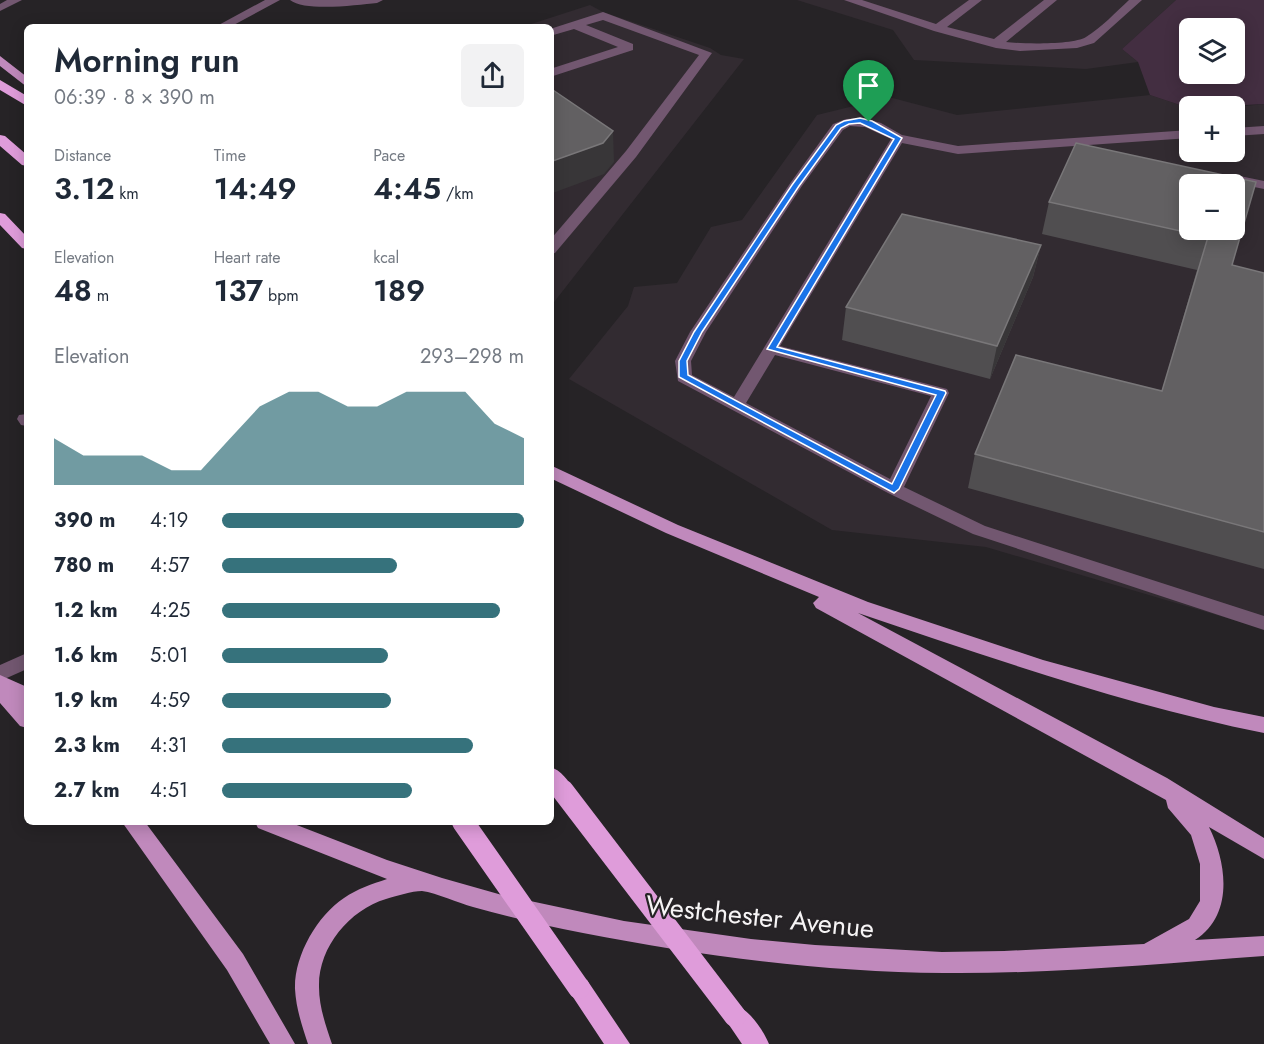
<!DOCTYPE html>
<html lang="en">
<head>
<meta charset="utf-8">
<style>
  body { margin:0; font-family:Jost,sans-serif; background:#f2f2f3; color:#1f2937; height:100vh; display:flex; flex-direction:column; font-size:22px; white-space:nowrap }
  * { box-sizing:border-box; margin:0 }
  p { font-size:20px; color:#747a83 }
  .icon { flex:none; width:33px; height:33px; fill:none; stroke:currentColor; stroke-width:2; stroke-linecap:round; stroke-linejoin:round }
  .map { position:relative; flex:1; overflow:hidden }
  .panel { position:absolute; left:24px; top:24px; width:530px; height:801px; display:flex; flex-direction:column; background:#fff; border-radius:9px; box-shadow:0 3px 15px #0003 }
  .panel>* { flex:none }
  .buttons { position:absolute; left:1179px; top:18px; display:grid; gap:12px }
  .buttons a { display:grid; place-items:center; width:66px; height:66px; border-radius:9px; background:#fff; box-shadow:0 3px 15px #0003; font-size:30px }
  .pin { position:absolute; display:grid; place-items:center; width:51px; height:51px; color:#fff; margin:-62px -26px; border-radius:50% 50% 50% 0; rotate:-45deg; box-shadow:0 0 6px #0007 }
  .pin .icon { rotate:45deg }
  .round { display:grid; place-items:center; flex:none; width:63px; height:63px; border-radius:9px; background:#f2f2f3 }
  .overview { display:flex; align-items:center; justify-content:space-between; height:102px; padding:0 30px }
  h1 { font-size:33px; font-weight:600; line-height:45px }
  .stats { display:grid; grid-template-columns:repeat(3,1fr); gap:9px; height:102px; padding:6px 30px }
  .stats div { display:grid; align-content:center }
  .stats b { font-size:30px; font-weight:600 }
  .stats small { font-size:16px; font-weight:400 }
  .stats p { font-size:16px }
  .chart { height:168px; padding:12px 30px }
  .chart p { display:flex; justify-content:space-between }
  .chart svg { width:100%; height:108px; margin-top:6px; fill:#36727c; opacity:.7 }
  ul { padding:0 30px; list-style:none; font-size:20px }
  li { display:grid; grid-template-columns:96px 72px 1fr; align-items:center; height:45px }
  li i { height:15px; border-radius:8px; background:#36727c }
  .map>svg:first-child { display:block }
  .built { fill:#322b31; fill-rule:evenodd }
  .green { fill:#432e41; fill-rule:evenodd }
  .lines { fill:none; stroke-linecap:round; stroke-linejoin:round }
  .minor { fill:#725770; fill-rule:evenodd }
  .major { fill:#c089bc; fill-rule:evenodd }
  .highway { fill:#df9cda; fill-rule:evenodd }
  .highway-bridge { stroke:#df9cda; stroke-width:22 }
  .wall { fill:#504e50 }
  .shaded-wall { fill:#383638 }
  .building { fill:#626062; stroke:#797779; stroke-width:1.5; fill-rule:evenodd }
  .route { fill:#1a73e8; stroke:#fff; stroke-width:1.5; fill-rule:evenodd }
  .labels { text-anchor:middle; stroke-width:4.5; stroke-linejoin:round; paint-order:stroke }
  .near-street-label { font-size:27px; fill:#f6f4f5; stroke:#262326 }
</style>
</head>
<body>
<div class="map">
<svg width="1264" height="1044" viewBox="0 0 1264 1044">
  <rect width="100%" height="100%" fill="#262326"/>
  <path class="built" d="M797 0H1176L1122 49 1138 62 1086 69 914 60 893 30Z
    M590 5 603 12 710 48 721 55 744 59 551 306 550 27H522Z
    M881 95 957 115 1150 95 1189 108 1190 152H1234L1235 107 1264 104V629L986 547 832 530 569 379 628 306 634 287 677 283 711 227 742 220 817 115 866 103ZM1190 184H1234V230H1190Z"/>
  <path class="green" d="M1176 0H1264V104L1189 108 1150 95 1138 62 1122 49ZM1190 28H1234V74H1190Z"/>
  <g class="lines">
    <path class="minor" d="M7 0H22L0 11V4Z
      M265 0H280L230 27H215Z
      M290 0H383L377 3C357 5 305 12 290 0Z
      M844 0H862L936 24 969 0H982L947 27 994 39 1044 0H1057L1006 42C1022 44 1073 45 1086 37 1101 28 1116 12 1129 0H1142L1094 43 1077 48 1020 51 996 48 934 31Z
      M603 12 712 53 636 157 555 253 550 254V240L626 151 699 55 603 20 586 25 633 44V50L550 77V69L618 47 574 29 550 36V29Z
      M862 118 881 123 902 135 958 146 1190 130V138L958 154 902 143 780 346 947 389 949 393 904 487 985 526 1264 616V630L973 534 888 493 678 381 675 361 690 332 791 182 833 124 846 119ZM850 126 865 127 891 139 734 397 692 375 691 361 706 332 802 186 843 130ZM775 355 931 396 890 479 746 403Z
      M1264 126V134L1234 136V128Z
      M1230 174 1264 181V189L1225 181 1223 178Z
      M27 414V426L21 425 17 419 19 415Z
      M27 653V669L0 681V665Z"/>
    <path class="major" d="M0 56 27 77V87L0 66Z
      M550 465 678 525 868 602 1043 660 1214 707 1264 717V733C1126 705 992 658 858 613L1167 778 1264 838V859L1209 827C1227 863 1234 915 1195 940L1264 936V956C1157 964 1051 974 944 973 822 972 701 956 583 933 546 926 509 917 473 907 458 903 437 893 422 891 412 891 396 896 386 899 349 910 318 948 319 987 319 1007 326 1026 332 1044H308C302 1026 296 1008 295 989 294 956 317 916 344 898 357 889 372 884 387 879L258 828 255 822H289L387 860 442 878 502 895 624 921 751 939 815 945 942 952 1004 951 1144 944 1189 919 1200 901V864L1191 835 1168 808 1166 800 816 608 813 603 819 597 666 533 550 478Z
      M0 675 27 687V704L24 703 27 706V728L20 726 0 703Z
      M122 822H145L243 954 295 1044H270L227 970Z"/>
    <path class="highway" d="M0 80 27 96V106L0 90Z
      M0 135 5 136 27 155V166L22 165 0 146Z
      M0 213 5 214 27 237V249L22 248 0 225Z
      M550 767C561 770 569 781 574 791L571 797C548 805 550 782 550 767Z
      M579 977 587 980 630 1044H604L567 988 571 980Z
      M735 1005C750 1010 763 1030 769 1044H742L723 1016 726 1008Z"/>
    <path class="highway-bridge" d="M563 791 735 1016
      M463 822 579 988"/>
  </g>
  <path class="wall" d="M1256 182 1232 265 1264 273V569L968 488 975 454 1162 391 1197 270 1042 234 1049 202Z
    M1041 245 1033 277 990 379 842 340 846 307Z"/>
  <path class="shaded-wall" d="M613 131 614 162 604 174 550 194V162Z
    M1041 245 1033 277 990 379 997 346Z"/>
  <path class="building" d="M550 88 613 131 603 143 550 162Z
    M1076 143 1256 182 1232 265 1264 273V532L975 454 1016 355 1162 391 1208 237 1049 202ZM1190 184H1234V230H1190Z
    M902 214 1041 245 997 346 846 307Z"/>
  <path class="route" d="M860 118 872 121 902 138 777 347 945 391 946 393 899 489 894 493 679 377V361L694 332 792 185 836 125 844 121ZM860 123 894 139 767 349 936 395 892 484 688 375 687 361 702 332 799 186 841 128 849 124Z"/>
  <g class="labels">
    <g class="near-street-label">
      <text transform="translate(760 917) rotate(6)" y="9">Westchester Avenue</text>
    </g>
  </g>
</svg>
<div class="buttons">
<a><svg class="icon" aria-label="layers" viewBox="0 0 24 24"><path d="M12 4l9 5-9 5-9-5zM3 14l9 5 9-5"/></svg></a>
<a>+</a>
<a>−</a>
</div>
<div class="pin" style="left:869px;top:122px;background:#1e9e55"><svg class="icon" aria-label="arrive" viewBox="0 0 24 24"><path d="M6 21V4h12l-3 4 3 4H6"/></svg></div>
<section class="panel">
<div class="overview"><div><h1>Morning run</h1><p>06:39 · 8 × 390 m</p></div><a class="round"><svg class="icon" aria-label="share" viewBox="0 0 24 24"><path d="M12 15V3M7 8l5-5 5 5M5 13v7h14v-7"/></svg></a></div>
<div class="stats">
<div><p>Distance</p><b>3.12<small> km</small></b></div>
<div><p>Time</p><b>14:49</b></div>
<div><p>Pace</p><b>4:45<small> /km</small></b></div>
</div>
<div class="stats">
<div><p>Elevation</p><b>48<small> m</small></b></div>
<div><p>Heart rate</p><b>137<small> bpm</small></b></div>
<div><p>kcal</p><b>189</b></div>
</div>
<div class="chart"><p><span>Elevation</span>293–298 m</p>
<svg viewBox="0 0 160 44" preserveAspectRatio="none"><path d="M0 44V25L10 32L20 32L30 32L40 38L50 38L60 25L70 12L80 6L90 6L100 12L110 12L120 6L130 6L140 6L150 19L160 25V44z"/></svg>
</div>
<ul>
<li><b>390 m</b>4:19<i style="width:100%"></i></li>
<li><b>780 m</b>4:57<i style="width:58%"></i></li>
<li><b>1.2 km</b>4:25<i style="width:92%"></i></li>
<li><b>1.6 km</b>5:01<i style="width:55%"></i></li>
<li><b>1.9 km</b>4:59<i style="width:56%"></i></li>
<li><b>2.3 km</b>4:31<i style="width:83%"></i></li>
<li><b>2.7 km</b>4:51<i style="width:63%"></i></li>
</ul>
</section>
</div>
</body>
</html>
